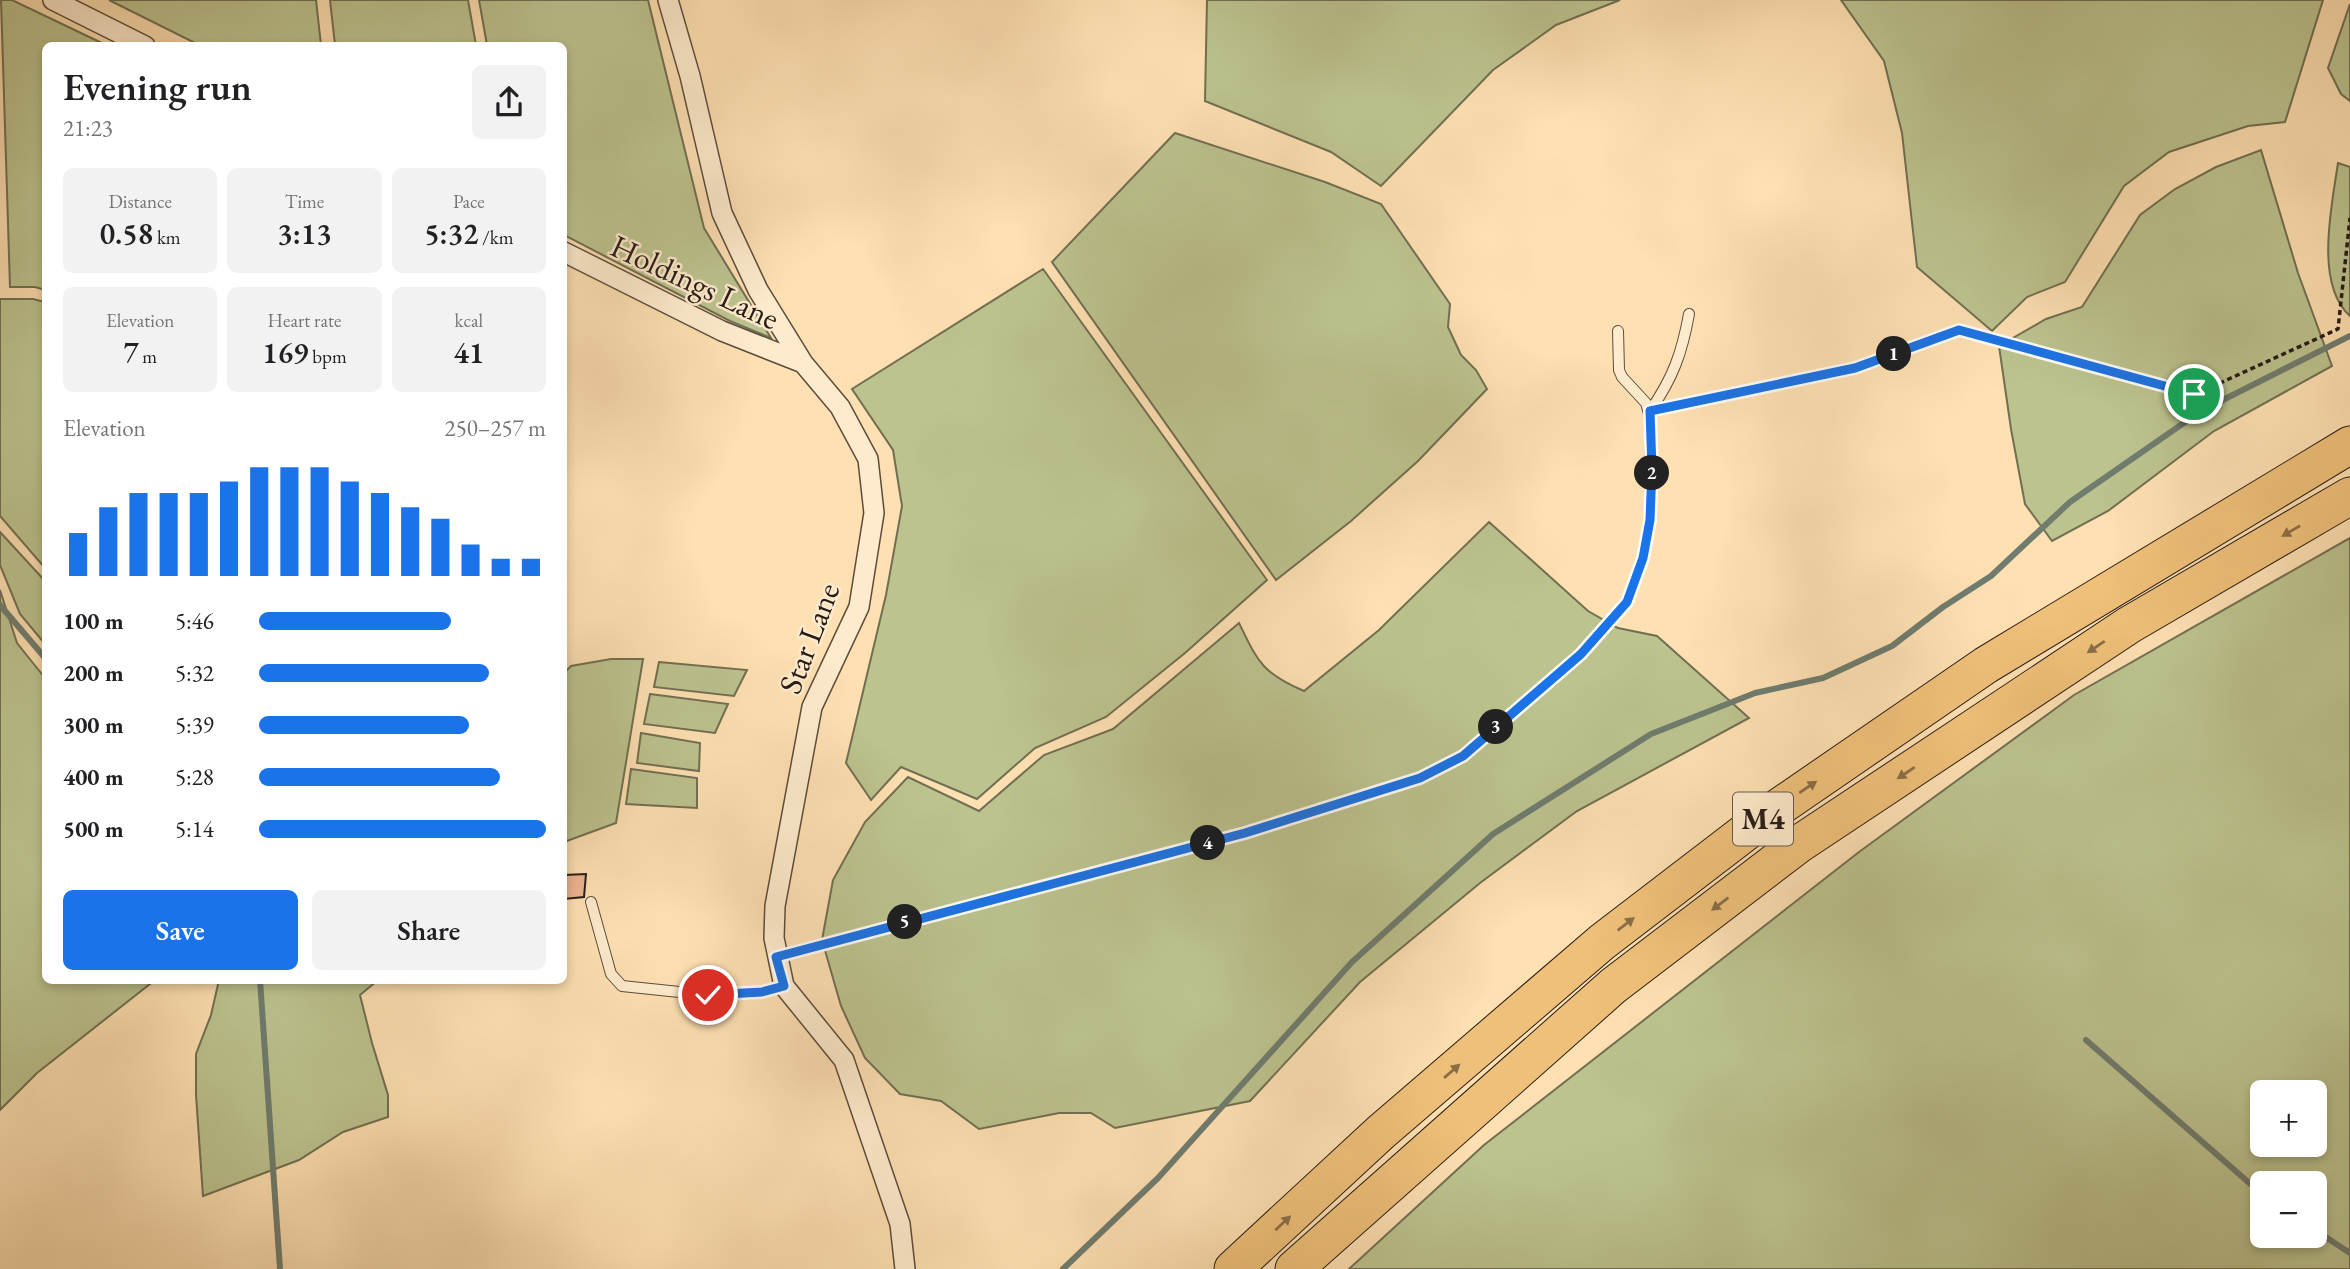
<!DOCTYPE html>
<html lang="en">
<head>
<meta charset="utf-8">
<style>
  body { margin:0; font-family:"EB Garamond",serif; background:#f2f2f2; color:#202124; height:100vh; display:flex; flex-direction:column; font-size:26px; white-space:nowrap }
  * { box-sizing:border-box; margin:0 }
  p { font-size:23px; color:#757577 }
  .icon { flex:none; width:38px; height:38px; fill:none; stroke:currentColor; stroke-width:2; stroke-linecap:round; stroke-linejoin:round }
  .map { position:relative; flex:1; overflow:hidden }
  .sheet { position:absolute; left:42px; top:42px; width:525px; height:942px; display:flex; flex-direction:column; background:#fff; border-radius:10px; box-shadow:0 4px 10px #0003 }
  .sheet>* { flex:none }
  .tools { position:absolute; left:2250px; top:1080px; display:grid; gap:14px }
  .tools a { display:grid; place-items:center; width:77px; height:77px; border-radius:10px; background:#fff; box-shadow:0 4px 10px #0003; font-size:35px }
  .pin { position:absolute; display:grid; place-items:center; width:60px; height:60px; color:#fff; margin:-30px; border:4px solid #fff; border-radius:50%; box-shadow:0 2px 7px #0007 }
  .km { position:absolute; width:35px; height:35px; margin:-18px; border-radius:50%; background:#222; color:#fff; font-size:19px; line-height:35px; text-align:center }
  .round { display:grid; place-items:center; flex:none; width:74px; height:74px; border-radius:10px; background:#f2f2f2 }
  .head { display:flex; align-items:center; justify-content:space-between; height:119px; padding:0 21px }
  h1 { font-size:38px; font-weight:600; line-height:52px }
  .figures { display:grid; grid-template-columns:repeat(3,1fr); gap:10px; height:119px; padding:7px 21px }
  .figures div { display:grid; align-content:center; border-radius:10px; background:#f2f2f2; text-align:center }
  .figures b { font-size:30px; font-weight:600 }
  .figures small { font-size:19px; font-weight:400 }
  .figures p { font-size:19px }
  .chart { height:196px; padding:14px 21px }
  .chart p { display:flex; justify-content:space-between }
  .chart svg { width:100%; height:126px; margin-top:7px; stroke:#1a73e8; stroke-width:6 }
  .button { display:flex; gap:14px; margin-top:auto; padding:14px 21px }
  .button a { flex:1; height:80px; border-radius:10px; background:#1a73e8; color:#fff; font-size:28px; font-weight:600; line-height:80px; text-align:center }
  .button a+a { background:#f2f2f2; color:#202124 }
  ul { padding:0 21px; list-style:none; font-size:23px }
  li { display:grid; grid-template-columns:112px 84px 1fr; align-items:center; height:52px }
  li i { height:18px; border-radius:9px; background:#1a73e8 }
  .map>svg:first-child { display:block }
  .green { fill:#bcc38f; stroke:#716f52; stroke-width:2; fill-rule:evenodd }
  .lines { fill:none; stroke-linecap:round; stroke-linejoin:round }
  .stream { stroke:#6f7c6e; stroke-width:6 }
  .building { fill:#efb491; stroke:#261b15; stroke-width:2 }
  .lane-casing { stroke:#5c4c3c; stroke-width:12 }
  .street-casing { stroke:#5c4c3c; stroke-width:22 }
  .highway-casing { stroke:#261b15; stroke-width:39 }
  .path { stroke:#261b15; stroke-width:3.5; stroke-dasharray:5 3.5; stroke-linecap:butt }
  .lane { stroke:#feebcd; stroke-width:10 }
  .street { stroke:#feebcd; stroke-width:19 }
  .highway { stroke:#efc079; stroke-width:37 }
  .oneway { fill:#8a6e47 }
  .route-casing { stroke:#fff; stroke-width:14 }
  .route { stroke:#1a73e8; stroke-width:9 }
  .labels { text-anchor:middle; stroke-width:5; stroke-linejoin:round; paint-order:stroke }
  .shield { fill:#feebcd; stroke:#67594c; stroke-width:2 }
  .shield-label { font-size:30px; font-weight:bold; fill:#261b15 }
  .street-label { font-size:32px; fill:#261b15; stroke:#feebcd }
</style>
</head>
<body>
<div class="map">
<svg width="2350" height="1269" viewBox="0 0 2350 1269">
  <rect width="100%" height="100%" fill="#fee0b2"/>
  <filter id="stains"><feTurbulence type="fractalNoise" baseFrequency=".00286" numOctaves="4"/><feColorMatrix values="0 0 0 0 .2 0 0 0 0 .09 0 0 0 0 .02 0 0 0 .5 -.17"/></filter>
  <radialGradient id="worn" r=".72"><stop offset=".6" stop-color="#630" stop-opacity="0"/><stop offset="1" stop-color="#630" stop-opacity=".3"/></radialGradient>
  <path class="green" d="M1 0H12L106 45 46 46 45 290 35 287H10Z
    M109 0H316L321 45H199Z
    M330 0H468L476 45H335Z
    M479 0H648L704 228 771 338 730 321 564 235V46L487 45Z
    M1207 0H1620L1556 25 1493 70 1381 186 1331 152 1205 101Z
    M1841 0H2323L2285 122 2248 126 2169 152 2124 186 2065 282 2027 297 1992 331 1917 267 1902 133 1884 61Z
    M2350 4V101L2341 94 2328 68Z
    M1175 133 1325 182 1381 204 1450 304 1448 327 1461 355 1476 370 1487 389 1418 461 1351 521 1276 580 1052 262Z
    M2261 150 2298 273 2332 366 2214 431 2108 511 2052 541 2025 504 2011 429 1999 346 2046 319 2082 307 2140 215 2175 189 2216 167Z
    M2338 163 2350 167V316C2314 284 2332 205 2338 163Z
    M1043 269 1267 580 1185 653 1106 717 1035 748 977 799 901 767 871 800 846 763 886 595 902 506 893 450 852 389Z
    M0 299H33L45 302V568L0 516Z
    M1489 522 1588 611 1618 628 1657 636 1749 718 1577 811 1480 883 1360 982 1250 1101 1115 1128 1091 1113H1059L979 1129 941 1101 900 1094 865 1058 841 1006 822 940 833 880 865 822 908 777 979 811 1044 755 1113 729 1239 623C1258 662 1262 673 1304 691L1379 630Z
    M0 532 45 581V644L20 614 0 565Z
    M2350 538V1269H1349L1484 1145 1859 852 2074 695ZM2263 1092H2315V1144H2263ZM2263 1183H2315V1236H2263Z
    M0 590 17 643 45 678 46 980H155L37 1073 0 1110Z
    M611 659H643L616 823 564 842V673L571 666Z
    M659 662 747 670 734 696 654 687Z
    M650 694 728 704 715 733 644 724Z
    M641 733 700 743 699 771 637 763Z
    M631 769 697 778V808L626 804Z
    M219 980H378L360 995 372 1043 388 1095V1117L343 1132 299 1160 203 1196 196 1095V1054L211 1015Z"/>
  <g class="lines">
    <path class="stream" d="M0 605 46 659
      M260 980 280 1269
      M2086 1040 2263 1195
      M2315 1230 2350 1253
      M1063 1269 1158 1178 1352 962 1493 834 1651 734 1755 693 1823 678 1892 646 1943 607 1991 576 2070 502 2201 411 2350 336"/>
  </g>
  <path class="building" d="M586 874 584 897 564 899V875Z"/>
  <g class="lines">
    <defs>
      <path id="lane" d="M1650 411C1673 378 1682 353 1689 314
        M591 902 611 974 622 986 708 995 762 992 784 986
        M777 956 1245 833 1420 778 1463 756 1581 654 1627 602 1643 558 1650 520 1651 421 1646 403 1622 377 1619 370 1618 331"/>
      <path id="street" d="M53 0 145 46
        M668 0 690 76 722 213 758 290 803 363 840 407 868 459 874 513 859 607 812 707 775 906 774 938 784 986 844 1060 900 1224 905 1269
        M564 252 722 331 803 363"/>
      <path id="highway" d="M1233 1269 1381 1132 1602 942 1769 814 1986 665 2350 445
        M1294 1269 1613 986 1799 844 2129 625 2350 496"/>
    </defs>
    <use href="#lane" class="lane-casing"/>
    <use href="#street" class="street-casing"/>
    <use href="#highway" class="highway-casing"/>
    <path class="path" d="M1672 406 1855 368 1959 330 2194 395 2338 329 2350 218"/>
    <use href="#lane" class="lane"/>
    <use href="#street" class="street"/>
    <use href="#highway" class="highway"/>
  </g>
  <defs><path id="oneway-solid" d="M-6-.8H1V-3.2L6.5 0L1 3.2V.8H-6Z" transform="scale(1.75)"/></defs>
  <g class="oneway">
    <use href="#oneway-solid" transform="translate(2291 531) rotate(150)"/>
    <use href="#oneway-solid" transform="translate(2096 647) rotate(146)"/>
    <use href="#oneway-solid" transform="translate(1906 773) rotate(146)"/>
    <use href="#oneway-solid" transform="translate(1808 787) rotate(-34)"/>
    <use href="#oneway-solid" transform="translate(1720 904) rotate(143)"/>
    <use href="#oneway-solid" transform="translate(1626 924) rotate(-38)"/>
    <use href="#oneway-solid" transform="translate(1452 1071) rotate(-41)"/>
    <use href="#oneway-solid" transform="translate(1283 1223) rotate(-43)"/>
  </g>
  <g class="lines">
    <defs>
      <path id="route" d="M708 995 762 992 784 986 776 957 1245 833 1420 778 1463 756 1581 654 1627 602 1643 558 1650 520 1652 469 1650 411 1855 368 1959 330 2194 394"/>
    </defs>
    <use href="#route" class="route-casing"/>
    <use href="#route" class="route"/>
  </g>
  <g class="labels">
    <rect class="shield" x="1733" y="792.5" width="60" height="53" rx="5"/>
    <g class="shield-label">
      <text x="1763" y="829">M4</text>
    </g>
    <g class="street-label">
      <text transform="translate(695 282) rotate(25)" y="11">Holdings Lane</text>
      <text transform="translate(809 638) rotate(-69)" y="11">Star Lane</text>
    </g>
  </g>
  <rect width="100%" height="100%" filter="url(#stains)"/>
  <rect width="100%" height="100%" fill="url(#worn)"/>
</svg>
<div class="tools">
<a>+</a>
<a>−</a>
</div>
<div class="pin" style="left:2194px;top:394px;background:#1e9e55"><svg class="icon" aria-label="arrive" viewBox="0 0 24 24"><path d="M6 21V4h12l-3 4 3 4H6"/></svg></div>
<div class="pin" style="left:708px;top:995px;background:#d93025"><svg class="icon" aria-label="check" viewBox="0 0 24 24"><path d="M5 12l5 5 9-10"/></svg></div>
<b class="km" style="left:1894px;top:354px">1</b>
<b class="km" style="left:1652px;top:473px">2</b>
<b class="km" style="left:1496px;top:727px">3</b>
<b class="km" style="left:1208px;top:843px">4</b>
<b class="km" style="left:905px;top:922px">5</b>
<section class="sheet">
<div class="head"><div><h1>Evening run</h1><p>21:23</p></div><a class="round"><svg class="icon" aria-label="share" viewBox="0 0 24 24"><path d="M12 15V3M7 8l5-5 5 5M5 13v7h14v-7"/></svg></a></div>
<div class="figures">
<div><p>Distance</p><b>0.58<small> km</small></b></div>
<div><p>Time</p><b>3:13</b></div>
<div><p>Pace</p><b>5:32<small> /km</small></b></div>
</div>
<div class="figures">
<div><p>Elevation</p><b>7<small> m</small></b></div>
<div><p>Heart rate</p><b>169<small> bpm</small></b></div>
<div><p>kcal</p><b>41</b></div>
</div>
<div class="chart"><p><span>Elevation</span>250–257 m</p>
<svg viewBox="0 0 160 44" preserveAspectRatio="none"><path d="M5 44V29M15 44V20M25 44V15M35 44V15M45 44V15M55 44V11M65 44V6M75 44V6M85 44V6M95 44V11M105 44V15M115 44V20M125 44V24M135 44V33M145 44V38M155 44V38"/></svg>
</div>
<ul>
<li><b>100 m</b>5:46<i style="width:67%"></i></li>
<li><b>200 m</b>5:32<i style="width:80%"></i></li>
<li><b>300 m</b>5:39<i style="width:73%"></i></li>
<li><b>400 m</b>5:28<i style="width:84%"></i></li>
<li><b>500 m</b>5:14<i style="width:100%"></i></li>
</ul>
<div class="button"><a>Save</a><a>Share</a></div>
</section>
</div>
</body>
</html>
